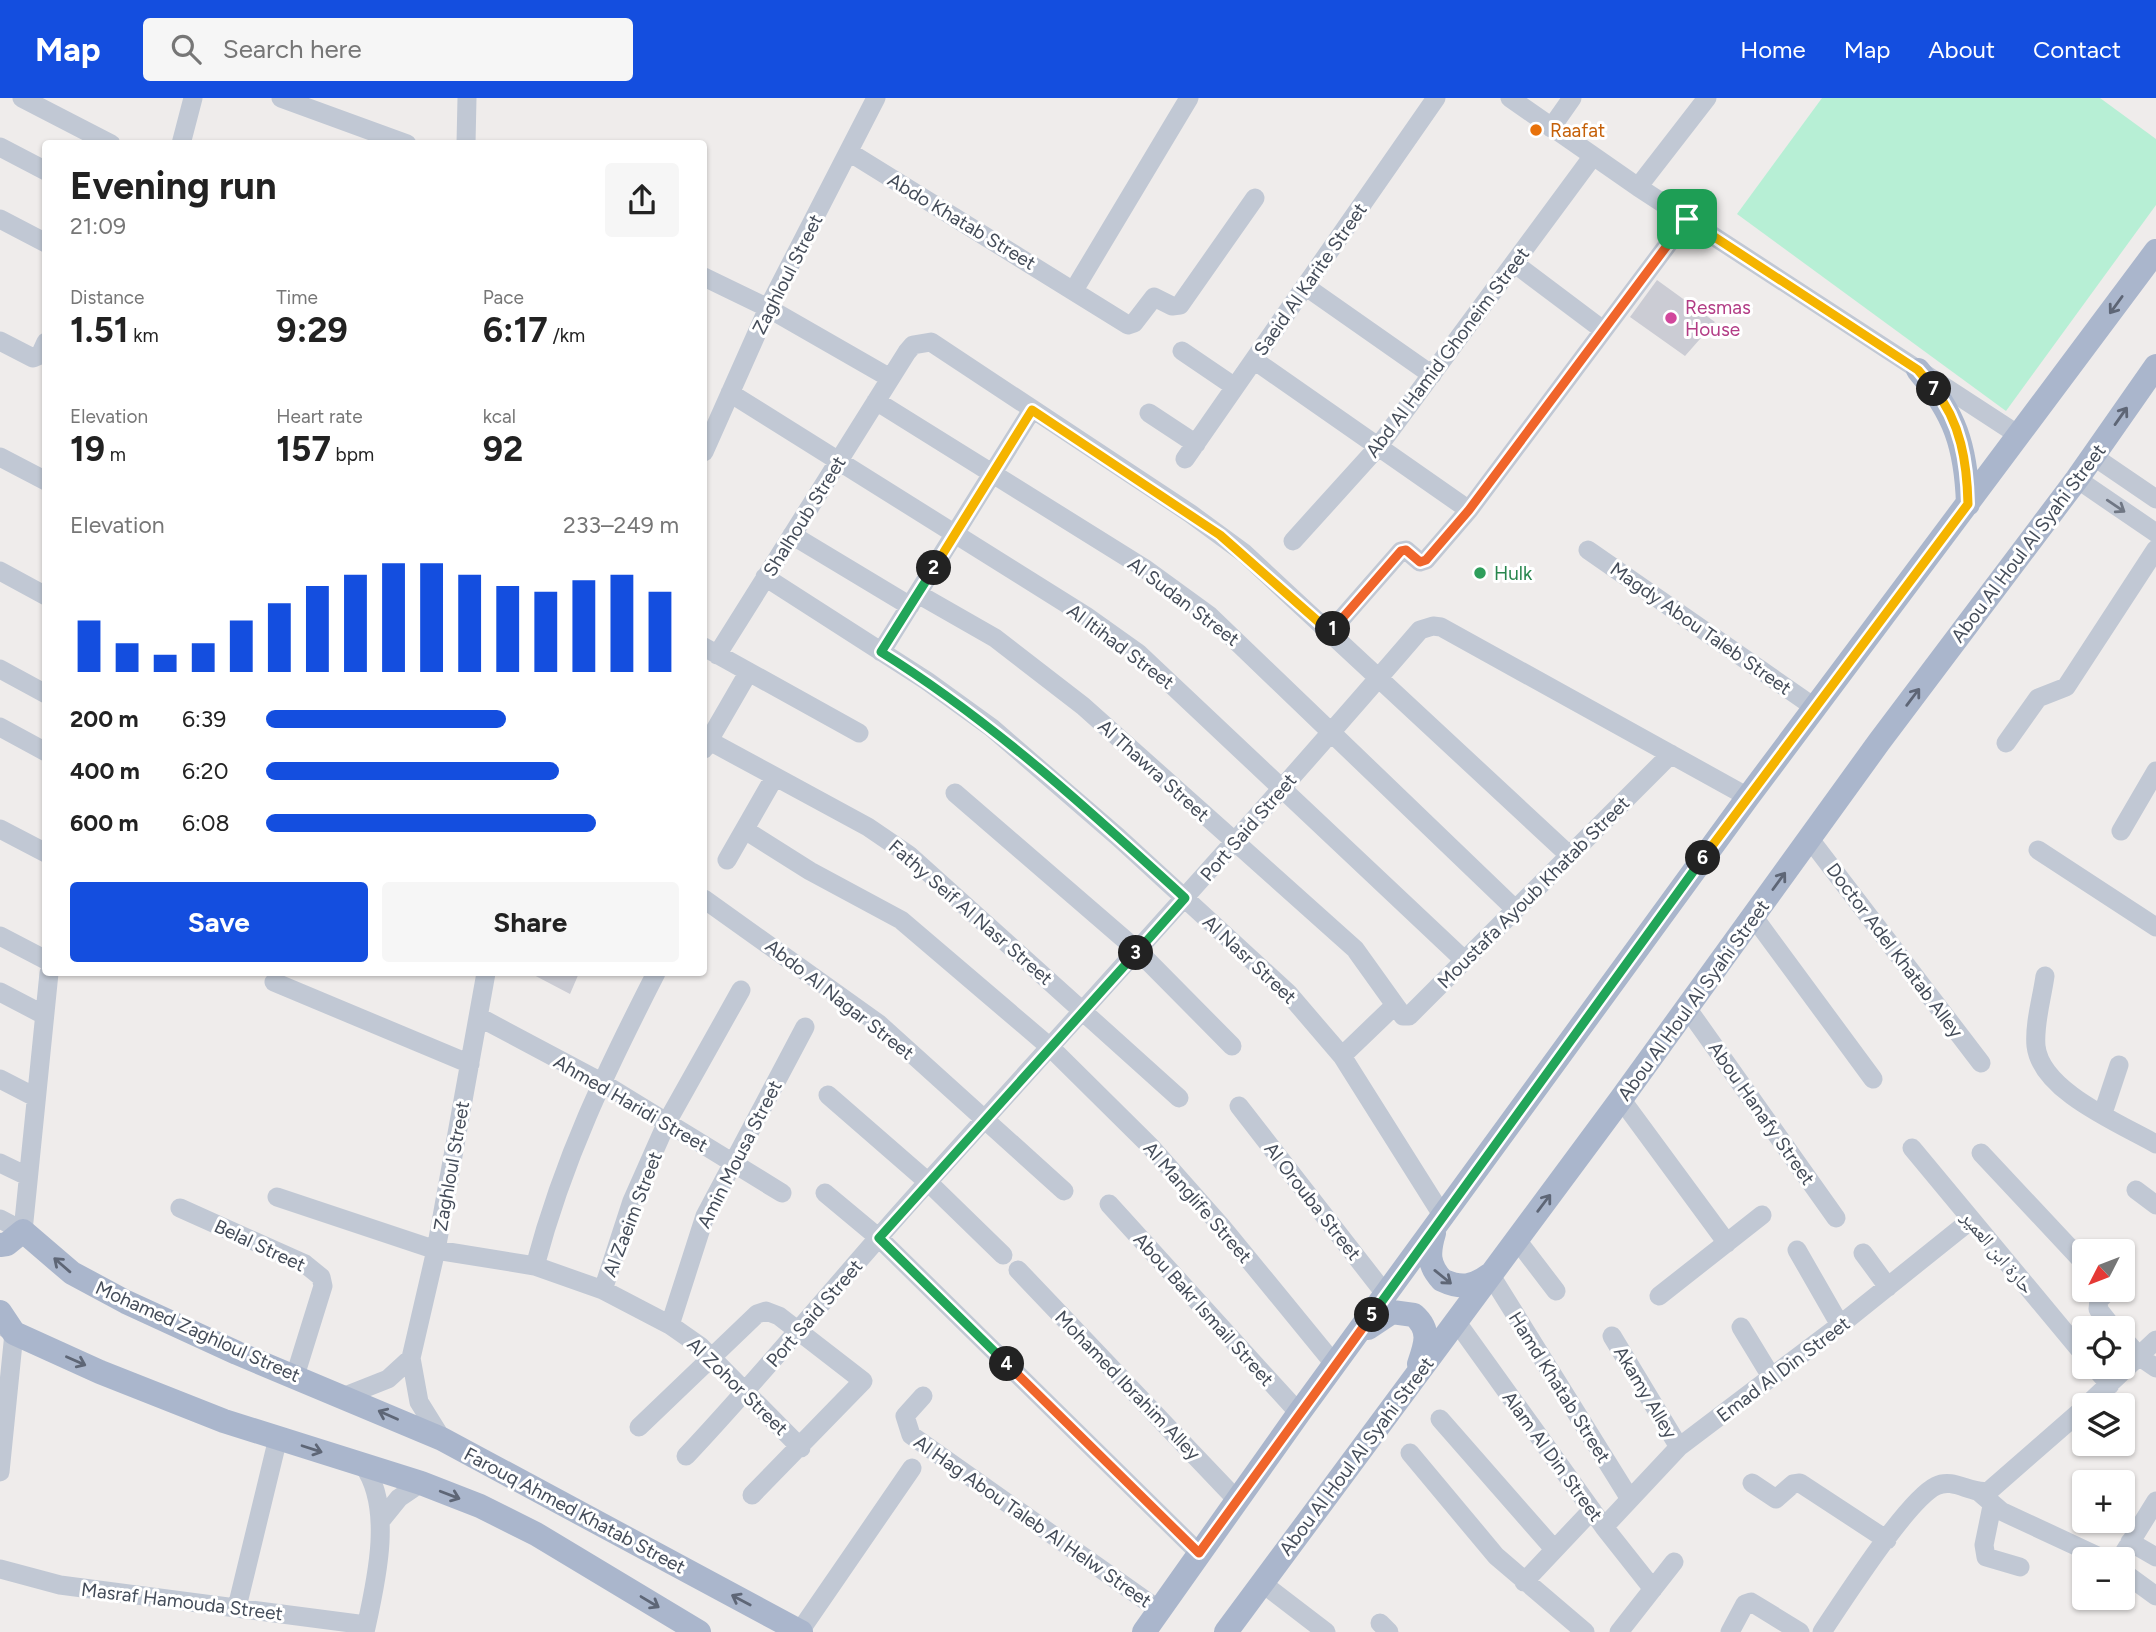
<!DOCTYPE html>
<html lang="en">
<head>
<meta charset="utf-8">
<style>
  body { margin:0; font-family:Figtree,"Noto Naskh Arabic",sans-serif; background:#f6f6f6; color:#222; height:100vh; display:flex; flex-direction:column; font-size:26px; white-space:nowrap }
  * { box-sizing:border-box; margin:0 }
  p { font-size:23px; color:#767676 }
  .icon { flex:none; width:38px; height:38px; fill:none; stroke:currentColor; stroke-width:2; stroke-linecap:round; stroke-linejoin:round }
  .map { position:relative; flex:1; overflow:hidden }
  .panel { position:absolute; left:42px; top:42px; width:665px; height:836px; display:flex; flex-direction:column; background:#fff; border-radius:7px; box-shadow:0 2px 5px #0004 }
  .panel>* { flex:none }
  .needle { width:46px; rotate:228deg }
  .tools { position:absolute; left:2072px; top:1141px; display:grid; gap:14px }
  .tools a { display:grid; place-items:center; width:63px; height:63px; border-radius:7px; background:#fff; box-shadow:0 2px 5px #0004; font-size:35px }
  .pin { position:absolute; display:grid; place-items:center; width:60px; height:60px; color:#fff; margin:-30px; border-radius:14px; box-shadow:0 4px 10px #0006 }
  .km { position:absolute; width:35px; height:35px; margin:-18px; border-radius:50%; background:#222; color:#fff; font-size:19px; line-height:35px; text-align:center }
  .round { display:grid; place-items:center; flex:none; width:74px; height:74px; border-radius:7px; background:#f6f6f6 }
  .head { display:flex; align-items:center; justify-content:space-between; height:119px; padding:0 28px }
  h1 { font-size:38px; font-weight:700; line-height:52px }
  .stats { display:grid; grid-template-columns:repeat(3,1fr); gap:10px; height:119px; padding:7px 28px }
  .stats div { display:grid; align-content:center }
  .stats b { font-size:35px; font-weight:700 }
  .stats small { font-size:19px; font-weight:400 }
  .stats p { font-size:19px }
  .chart { height:196px; padding:14px 28px }
  .chart p { display:flex; justify-content:space-between }
  .chart svg { width:100%; height:126px; margin-top:7px; stroke:#144edf; stroke-width:6 }
  .primary-button { display:flex; gap:14px; margin-top:auto; padding:14px 28px }
  .primary-button a { flex:1; height:80px; border-radius:7px; background:#144edf; color:#fff; font-size:28px; font-weight:700; line-height:80px; text-align:center }
  .primary-button a+a { background:#f6f6f6; color:#222 }
  ul { padding:0 28px; list-style:none; font-size:23px }
  li { display:grid; grid-template-columns:112px 84px 1fr; align-items:center; height:52px }
  li i { height:18px; border-radius:9px; background:#144edf }
  header { display:flex; align-items:center; gap:42px; box-sizing:border-box; height:98px; padding:0 35px; background:#144edf; color:#fff }
  header strong { font-size:33px }
  nav { display:flex; gap:38px; margin-inline-start:auto; font-size:24px }
  .search { width:490px; height:63px; background:#f6f6f6; display:flex; align-items:center; gap:18px; box-sizing:border-box; padding:0 24px; border-radius:7px; color:#767676; font-size:26px }
  .map>svg:first-child { display:block }
  .green { fill:#b7efd5 }
  .building { fill:#cbccd4 }
  .lines { fill:none; stroke-linecap:round; stroke-linejoin:round }
  .minor { stroke:#c1c8d4; stroke-width:19 }
  .major { stroke:#aab6cc; stroke-width:24 }
  .oneway { stroke:#5e6676 }
  .oneway2 { stroke:#707784 }
  .split-1-casing { stroke:#fff; stroke-width:14 }
  .split-2-casing { stroke:#fff; stroke-width:14 }
  .split-3-casing { stroke:#fff; stroke-width:14 }
  .split-4-casing { stroke:#fff; stroke-width:14 }
  .split-5-casing { stroke:#fff; stroke-width:14 }
  .split-6-casing { stroke:#fff; stroke-width:14 }
  .split-7-casing { stroke:#fff; stroke-width:14 }
  .split-8-casing { stroke:#fff; stroke-width:14 }
  .split-1 { stroke:#f0652b; stroke-width:9 }
  .split-2 { stroke:#f5b400; stroke-width:9 }
  .split-3 { stroke:#22a559; stroke-width:9 }
  .split-4 { stroke:#22a559; stroke-width:9 }
  .split-5 { stroke:#f0652b; stroke-width:9 }
  .split-6 { stroke:#22a559; stroke-width:9 }
  .split-7 { stroke:#f5b400; stroke-width:9 }
  .split-8 { stroke:#f5b400; stroke-width:9 }
  .food-dot { fill:#e8710a; stroke:#fff; stroke-width:2.5 }
  .hotel-dot { fill:#d1479c; stroke:#fff; stroke-width:2.5 }
  .leisure-dot { fill:#2e9e5b; stroke:#fff; stroke-width:2.5 }
  .labels { text-anchor:middle; stroke-width:6; stroke-linejoin:round; paint-order:stroke }
  .food-label { font-size:19px; fill:#c56008; stroke:#fff; text-anchor:start }
  .street-label { font-size:19px; fill:#444c59; stroke:#fff }
  .hotel-label { font-size:19px; fill:#b23c85; stroke:#fff; text-anchor:start }
  .leisure-label { font-size:19px; fill:#27864d; stroke:#fff; text-anchor:start }
</style>
</head>
<body>
<header>
<strong>Map</strong>
<div class="search"><svg class="icon" aria-label="search" viewBox="0 0 24 24"><circle cx="10" cy="10" r="6"/><path d="M15 15l6 6"/></svg>Search here</div>
<nav><a>Home</a><a>Map</a><a>About</a><a>Contact</a></nav>
</header>
<div class="map">
<svg width="2156" height="1534" viewBox="0 0 2156 1534">
  <rect width="100%" height="100%" fill="#efeceb"/>
  <path class="green" d="M1822 0H2100L2156 41V107L2006 313 1737 116Z"/>
  <path class="building" d="M1657 182 1715 224 1685 258 1630 219Z
    M530 875H579L570 896Z"/>
  <g class="lines">
    <path class="minor" d="M22 0 111 46
      M281 0 407 46
      M1510 0 1638 89 2020 338
      M1551 30 1572 0
      M181 46 193 0
      M466 46 467 0
      M0 49 46 73
      M849 54 1128 227 1134 225 1154 199 1172 208 1180 207 1255 100
      M1638 89 1707 0
      M0 121 46 145
      M1514 165 1603 232
      M704 179 768 210 890 280
      M1305 188 1432 277
      M1074 192 1189 0
      M0 243 33 260 40 257 46 244
      M1182 253 1235 289
      M1254 262 1469 412
      M730 295 1086 518 1138 555 1464 862
      M876 303 1144 470 1210 518 1515 811
      M1149 315 1196 346
      M704 354 768 210 876 0
      M2093 358 2156 401
      M0 359 46 383
      M1185 361 1436 0
      M2077 381 2156 435
      M792 437 910 508
      M1293 443 1378 349 1593 58
      M1588 452 1814 609
      M0 473 46 498
      M765 479 927 583 992 630 1118 739 1288 895 1342 958 1444 1120
      M918 496 995 540 1083 608 1355 851 1403 918H1409L1671 656
      M1330 534 1401 453 1406 452 1420 464 1426 462 1469 412 1687 121
      M704 549 859 635
      M881 554 1032 312
      M717 557 907 254 913 247 931 244 1191 416 1244 455 1569 757
      M0 571 46 596
      M0 629 46 654
      M704 640 868 729 909 757 1179 1000
      M2006 645 2038 600 2066 589 2156 451
      M704 651 748 575
      M955 695 1138 853 1232 948
      M0 731 46 755
      M745 732 810 773 901 822 1051 950 1151 1049 1222 1129 1335 1267
      M2121 733 2156 673
      M1809 740 1981 965
      M2038 752 2156 829
      M727 762 774 680
      M704 801 879 926 1064 1093
      M1753 818 1873 981
      M0 838 46 862
      M2045 878C2042 900 2034 926 2036 948 2041 993 2119 1025 2156 1046
      M274 884 470 966
      M0 894 44 917
      M1687 910 1836 1120
      M479 919 601 984 782 1095
      M1342 958 1394 908
      M0 981 35 999
      M828 997 928 1084 1003 1157
      M1621 1001 1727 1145
      M1239 1008 1386 1197
      M2103 1015 2119 967
      M1912 1050 2084 1257
      M1981 1055 2084 1165
      M0 1065 27 1078
      M2136 1092 2156 1107
      M825 1095 879 1140 1199 1455
      M277 1099 436 1152 535 1168 603 1192 670 1227 700 1248 801 1350
      M1109 1106 1299 1315
      M180 1110 305 1166 321 1179 323 1188 295 1278
      M0 1121 23 1133 49 875
      M1517 1142 1556 1193
      M1797 1152 1840 1227
      M1863 1155 1888 1189
      M535 1168C564 1059 605 975 656 875
      M1018 1172 1237 1402
      M1490 1176 1630 1401
      M603 1192 632 1103 667 1024 741 892
      M2109 1192 2099 1202 2098 1211 2113 1230
      M1659 1198 1762 1117
      M1456 1223 1604 1429 1653 1491
      M670 1227 705 1118 805 929
      M1741 1229 1772 1280
      M1612 1238 1679 1349
      M2123 1240 2140 1259 2156 1270
      M2094 1269 2110 1287
      M345 1298 388 1281 411 1260
      M923 1298 905 1318 911 1337 1159 1512
      M2087 1307 2156 1242
      M1440 1321 1554 1451
      M639 1329 757 1216 766 1213 779 1218 863 1283 752 1397
      M442 1341 419 1304 411 1260 436 1152 486 875
      M1410 1355 1496 1458 1585 1534
      M686 1358C770 1269 846 1174 928 1084 1093 901 1259 719 1420 532L1433 528 1441 529 1748 699
      M363 1367C394 1410 376 1484 365 1534
      M0 1374 14 1235 4 1229
      M1752 1385 1776 1401 1793 1386 1800 1385 1887 1442
      M1979 1394 2001 1413 2104 1461
      M1992 1408 1984 1447 1986 1459 2020 1469
      M382 1421 399 1400 421 1385
      M1604 1429 1679 1349 1840 1227 1971 1122
      M2130 1444 2156 1459
      M2120 1461 2156 1403
      M0 1471 60 1487 366 1527
      M2123 1474 2156 1498
      M1524 1484 1592 1412
      M1262 1485 1326 1534
      M237 1509 278 1340
      M1380 1525 1389 1534
      M800 1533 912 1370
      M1619 1534 1674 1464
      M1730 1534 1745 1506 1751 1504 1800 1534
      M1822 1534C1843 1503 1907 1402 1936 1388 1954 1379 1971 1397 1989 1393L2084 1310"/>
    <path class="major" d="M1918 272C1955 316 1966 348 1968 406
      M1434 1135C1428 1155 1428 1167 1442 1182 1461 1191 1473 1189 1489 1177
      M0 1147 7 1146 23 1133 72 1175 126 1204 237 1255 442 1341 801 1534
      M0 1214 14 1235 100 1274 224 1323 421 1385 480 1408 536 1436 699 1534
      M1368 1230 1392 1214 1414 1217C1431 1232 1426 1246 1419 1266
      M1144 1534 1299 1315 1748 699 2156 153
      M1226 1534 1621 1001 1879 644 2077 381 2156 268"/>
  </g>
  <defs><path id="oneway-shaft" d="M-6 0H5M1.5-3L5.5 0L1.5 3" fill="none" stroke-width="1.6" stroke-linecap="round" stroke-linejoin="round" transform="scale(1.75)"/></defs>
  <g class="oneway">
    <use href="#oneway-shaft" transform="translate(2116 207) rotate(126)"/>
    <use href="#oneway-shaft" transform="translate(2121 318) rotate(-55)"/>
    <use href="#oneway-shaft" transform="translate(1913 599) rotate(-53)"/>
    <use href="#oneway-shaft" transform="translate(1779 783) rotate(-54)"/>
    <use href="#oneway-shaft" transform="translate(1544 1105) rotate(-53)"/>
    <use href="#oneway-shaft" transform="translate(62 1167) rotate(-139)"/>
    <use href="#oneway-shaft" transform="translate(1443 1179) rotate(39)"/>
    <use href="#oneway-shaft" transform="translate(76 1263) rotate(24)"/>
    <use href="#oneway-shaft" transform="translate(388 1317) rotate(-156)"/>
    <use href="#oneway-shaft" transform="translate(312 1351) rotate(18)"/>
    <use href="#oneway-shaft" transform="translate(450 1397) rotate(21)"/>
    <use href="#oneway-shaft" transform="translate(741 1502) rotate(-152)"/>
    <use href="#oneway-shaft" transform="translate(650 1504) rotate(31)"/>
  </g>
  <use class="oneway2" href="#oneway-shaft" transform="translate(2116 408) rotate(34)"/>
  <g class="lines">
    <defs>
      <path id="split-1" d="M1333 531 1401 453 1406 452 1420 464 1426 462 1469 412 1687 121"/>
      <path id="split-2" d="M934 470 1032 312 1220 437 1330 534 1333 531"/>
      <path id="split-3" d="M934 470 881 554C992 623 1089 712 1185 800L1136 855"/>
      <path id="split-4" d="M1007 1266 879 1140 1136 855"/>
      <path id="split-5" d="M1007 1266 1199 1455 1372 1217"/>
      <path id="split-6" d="M1372 1217 1703 760"/>
      <path id="split-7" d="M1703 760 1968 406C1967 365 1961 324 1934 291"/>
      <path id="split-8" d="M1687 121 1918 272 1934 291"/>
    </defs>
    <use href="#split-1" class="split-1-casing"/>
    <use href="#split-2" class="split-2-casing"/>
    <use href="#split-3" class="split-3-casing"/>
    <use href="#split-4" class="split-4-casing"/>
    <use href="#split-5" class="split-5-casing"/>
    <use href="#split-6" class="split-6-casing"/>
    <use href="#split-7" class="split-7-casing"/>
    <use href="#split-8" class="split-8-casing"/>
    <use href="#split-1" class="split-1"/>
    <use href="#split-2" class="split-2"/>
    <use href="#split-3" class="split-3"/>
    <use href="#split-4" class="split-4"/>
    <use href="#split-5" class="split-5"/>
    <use href="#split-6" class="split-6"/>
    <use href="#split-7" class="split-7"/>
    <use href="#split-8" class="split-8"/>
  </g>
  <circle class="food-dot" cx="1536" cy="32" r="7"/>
  <circle class="hotel-dot" cx="1671" cy="220" r="7"/>
  <circle class="leisure-dot" cx="1480" cy="475" r="7"/>
  <g class="labels">
    <g class="food-label">
      <text x="1550" y="39">Raafat</text>
    </g>
    <g class="street-label">
      <text transform="translate(962 123) rotate(31)" y="7">Abdo Khatab Street</text>
      <text transform="translate(787 176) rotate(-63)" y="7">Zaghloul Street</text>
      <text transform="translate(1310 181) rotate(-55)" y="7">Saeid Al Karite Street</text>
      <text transform="translate(1447 254) rotate(-53)" y="7">Abd Al Hamid Ghoneim Street</text>
      <text transform="translate(804 418) rotate(-58)" y="7">Shalhoub Street</text>
      <text transform="translate(2028 445) rotate(-53)" y="7">Abou Al Houl Al Syahi Street</text>
      <text transform="translate(1184 503) rotate(37)" y="7">Al Sudan Street</text>
      <text transform="translate(1701 530) rotate(35)" y="7">Magdy Abou Taleb Street</text>
      <text transform="translate(1121 548) rotate(37)" y="7">Al Itihad Street</text>
      <text transform="translate(1154 672) rotate(42)" y="7">Al Thawra Street</text>
      <text transform="translate(1248 729) rotate(-49)" y="7">Port Said Street</text>
      <text transform="translate(1533 794) rotate(-45)" y="7">Moustafa Ayoub Khatab Street</text>
      <text transform="translate(971 814) rotate(41)" y="7">Fathy Seif Al Nasr Street</text>
      <text transform="translate(1895 852) rotate(53)" y="7">Doctor Adel Khatab Alley</text>
      <text transform="translate(1250 861) rotate(43)" y="7">Al Nasr Street</text>
      <text transform="translate(840 901) rotate(38)" y="7">Abdo Al Nagar Street</text>
      <text transform="translate(1693 902) rotate(-54)" y="7">Abou Al Houl Al Syahi Street</text>
      <text transform="translate(631 1005) rotate(30)" y="7">Ahmed Haridi Street</text>
      <text transform="translate(1762 1015) rotate(55)" y="7">Abou Hanafy Street</text>
      <text transform="translate(739 1056) rotate(-63)" y="7">Amin Mousa Street</text>
      <text transform="translate(451 1068) rotate(-80)" y="7">Zaghloul Street</text>
      <text transform="translate(1313 1103) rotate(52)" y="7">Al Orouba Street</text>
      <text transform="translate(1198 1104) rotate(49)" y="7">Al Manglife Street</text>
      <text transform="translate(632 1116) rotate(-69)" y="7">Al Zaeim Street</text>
      <text transform="translate(260 1147) rotate(25)" y="7">Belal Street</text>
      <text transform="translate(1998 1154) rotate(50)" y="7">حارة ابن العمير</text>
      <text transform="translate(1204 1211) rotate(48)" y="7">Abou Bakr Ismail Street</text>
      <text transform="translate(814 1215) rotate(-49)" y="7">Port Said Street</text>
      <text transform="translate(198 1233) rotate(24)" y="7">Mohamed Zaghloul Street</text>
      <text transform="translate(1783 1271) rotate(-37)" y="7">Emad Al Din Street</text>
      <text transform="translate(1128 1287) rotate(46)" y="7">Mohamed Ibrahim Alley</text>
      <text transform="translate(738 1288) rotate(44)" y="7">Al Zohor Street</text>
      <text transform="translate(1560 1289) rotate(58)" y="7">Hamd Khatab Street</text>
      <text transform="translate(1646 1294) rotate(59)" y="7">Akamy Alley</text>
      <text transform="translate(1356 1358) rotate(-53)" y="7">Abou Al Houl Al Syahi Street</text>
      <text transform="translate(1553 1358) rotate(54)" y="7">Alam Al Din Street</text>
      <text transform="translate(575 1412) rotate(28)" y="7">Farouq Ahmed Khatab Street</text>
      <text transform="translate(1033 1423) rotate(35)" y="7">Al Hag Abou Taleb Al Helw Street</text>
      <text transform="translate(182 1503) rotate(7)" y="7">Masraf Hamouda Street</text>
    </g>
    <g class="hotel-label">
      <text x="1685" y="216">Resmas<tspan x="1685" dy="22">House</tspan></text>
    </g>
    <g class="leisure-label">
      <text x="1494" y="482">Hulk</text>
    </g>
  </g>
</svg>
<div class="tools">
<a><svg class="needle" viewBox="-14 -14 28 28"><path d="M0-13l5 13h-10z" fill="#e53935"/><path d="M0 13l5-13h-10z" fill="#767676"/></svg></a>
<a><svg class="icon" aria-label="locate" viewBox="0 0 24 24"><circle cx="12" cy="12" r="6"/><path d="M12 2v4M12 18v4M2 12h4M18 12h4"/></svg></a>
<a><svg class="icon" aria-label="layers" viewBox="0 0 24 24"><path d="M12 4l9 5-9 5-9-5zM3 14l9 5 9-5"/></svg></a>
<a>+</a>
<a>−</a>
</div>
<div class="pin" style="left:1687px;top:121px;background:#1e9e55"><svg class="icon" aria-label="arrive" viewBox="0 0 24 24"><path d="M6 21V4h12l-3 4 3 4H6"/></svg></div>
<b class="km" style="left:1333px;top:531px">1</b>
<b class="km" style="left:934px;top:470px">2</b>
<b class="km" style="left:1136px;top:855px">3</b>
<b class="km" style="left:1007px;top:1266px">4</b>
<b class="km" style="left:1372px;top:1217px">5</b>
<b class="km" style="left:1703px;top:760px">6</b>
<b class="km" style="left:1934px;top:291px">7</b>
<section class="panel">
<div class="head"><div><h1>Evening run</h1><p>21:09</p></div><a class="round"><svg class="icon" aria-label="share" viewBox="0 0 24 24"><path d="M12 15V3M7 8l5-5 5 5M5 13v7h14v-7"/></svg></a></div>
<div class="stats">
<div><p>Distance</p><b>1.51<small> km</small></b></div>
<div><p>Time</p><b>9:29</b></div>
<div><p>Pace</p><b>6:17<small> /km</small></b></div>
</div>
<div class="stats">
<div><p>Elevation</p><b>19<small> m</small></b></div>
<div><p>Heart rate</p><b>157<small> bpm</small></b></div>
<div><p>kcal</p><b>92</b></div>
</div>
<div class="chart"><p><span>Elevation</span>233–249 m</p>
<svg viewBox="0 0 160 44" preserveAspectRatio="none"><path d="M5 44V26M15 44V34M25 44V38M35 44V34M45 44V26M55 44V20M65 44V14M75 44V10M85 44V6M95 44V6M105 44V10M115 44V14M125 44V16M135 44V12M145 44V10M155 44V16"/></svg>
</div>
<ul>
<li><b>200 m</b>6:39<i style="width:58%"></i></li>
<li><b>400 m</b>6:20<i style="width:71%"></i></li>
<li><b>600 m</b>6:08<i style="width:80%"></i></li>
</ul>
<div class="primary-button"><a>Save</a><a>Share</a></div>
</section>
</div>
</body>
</html>
